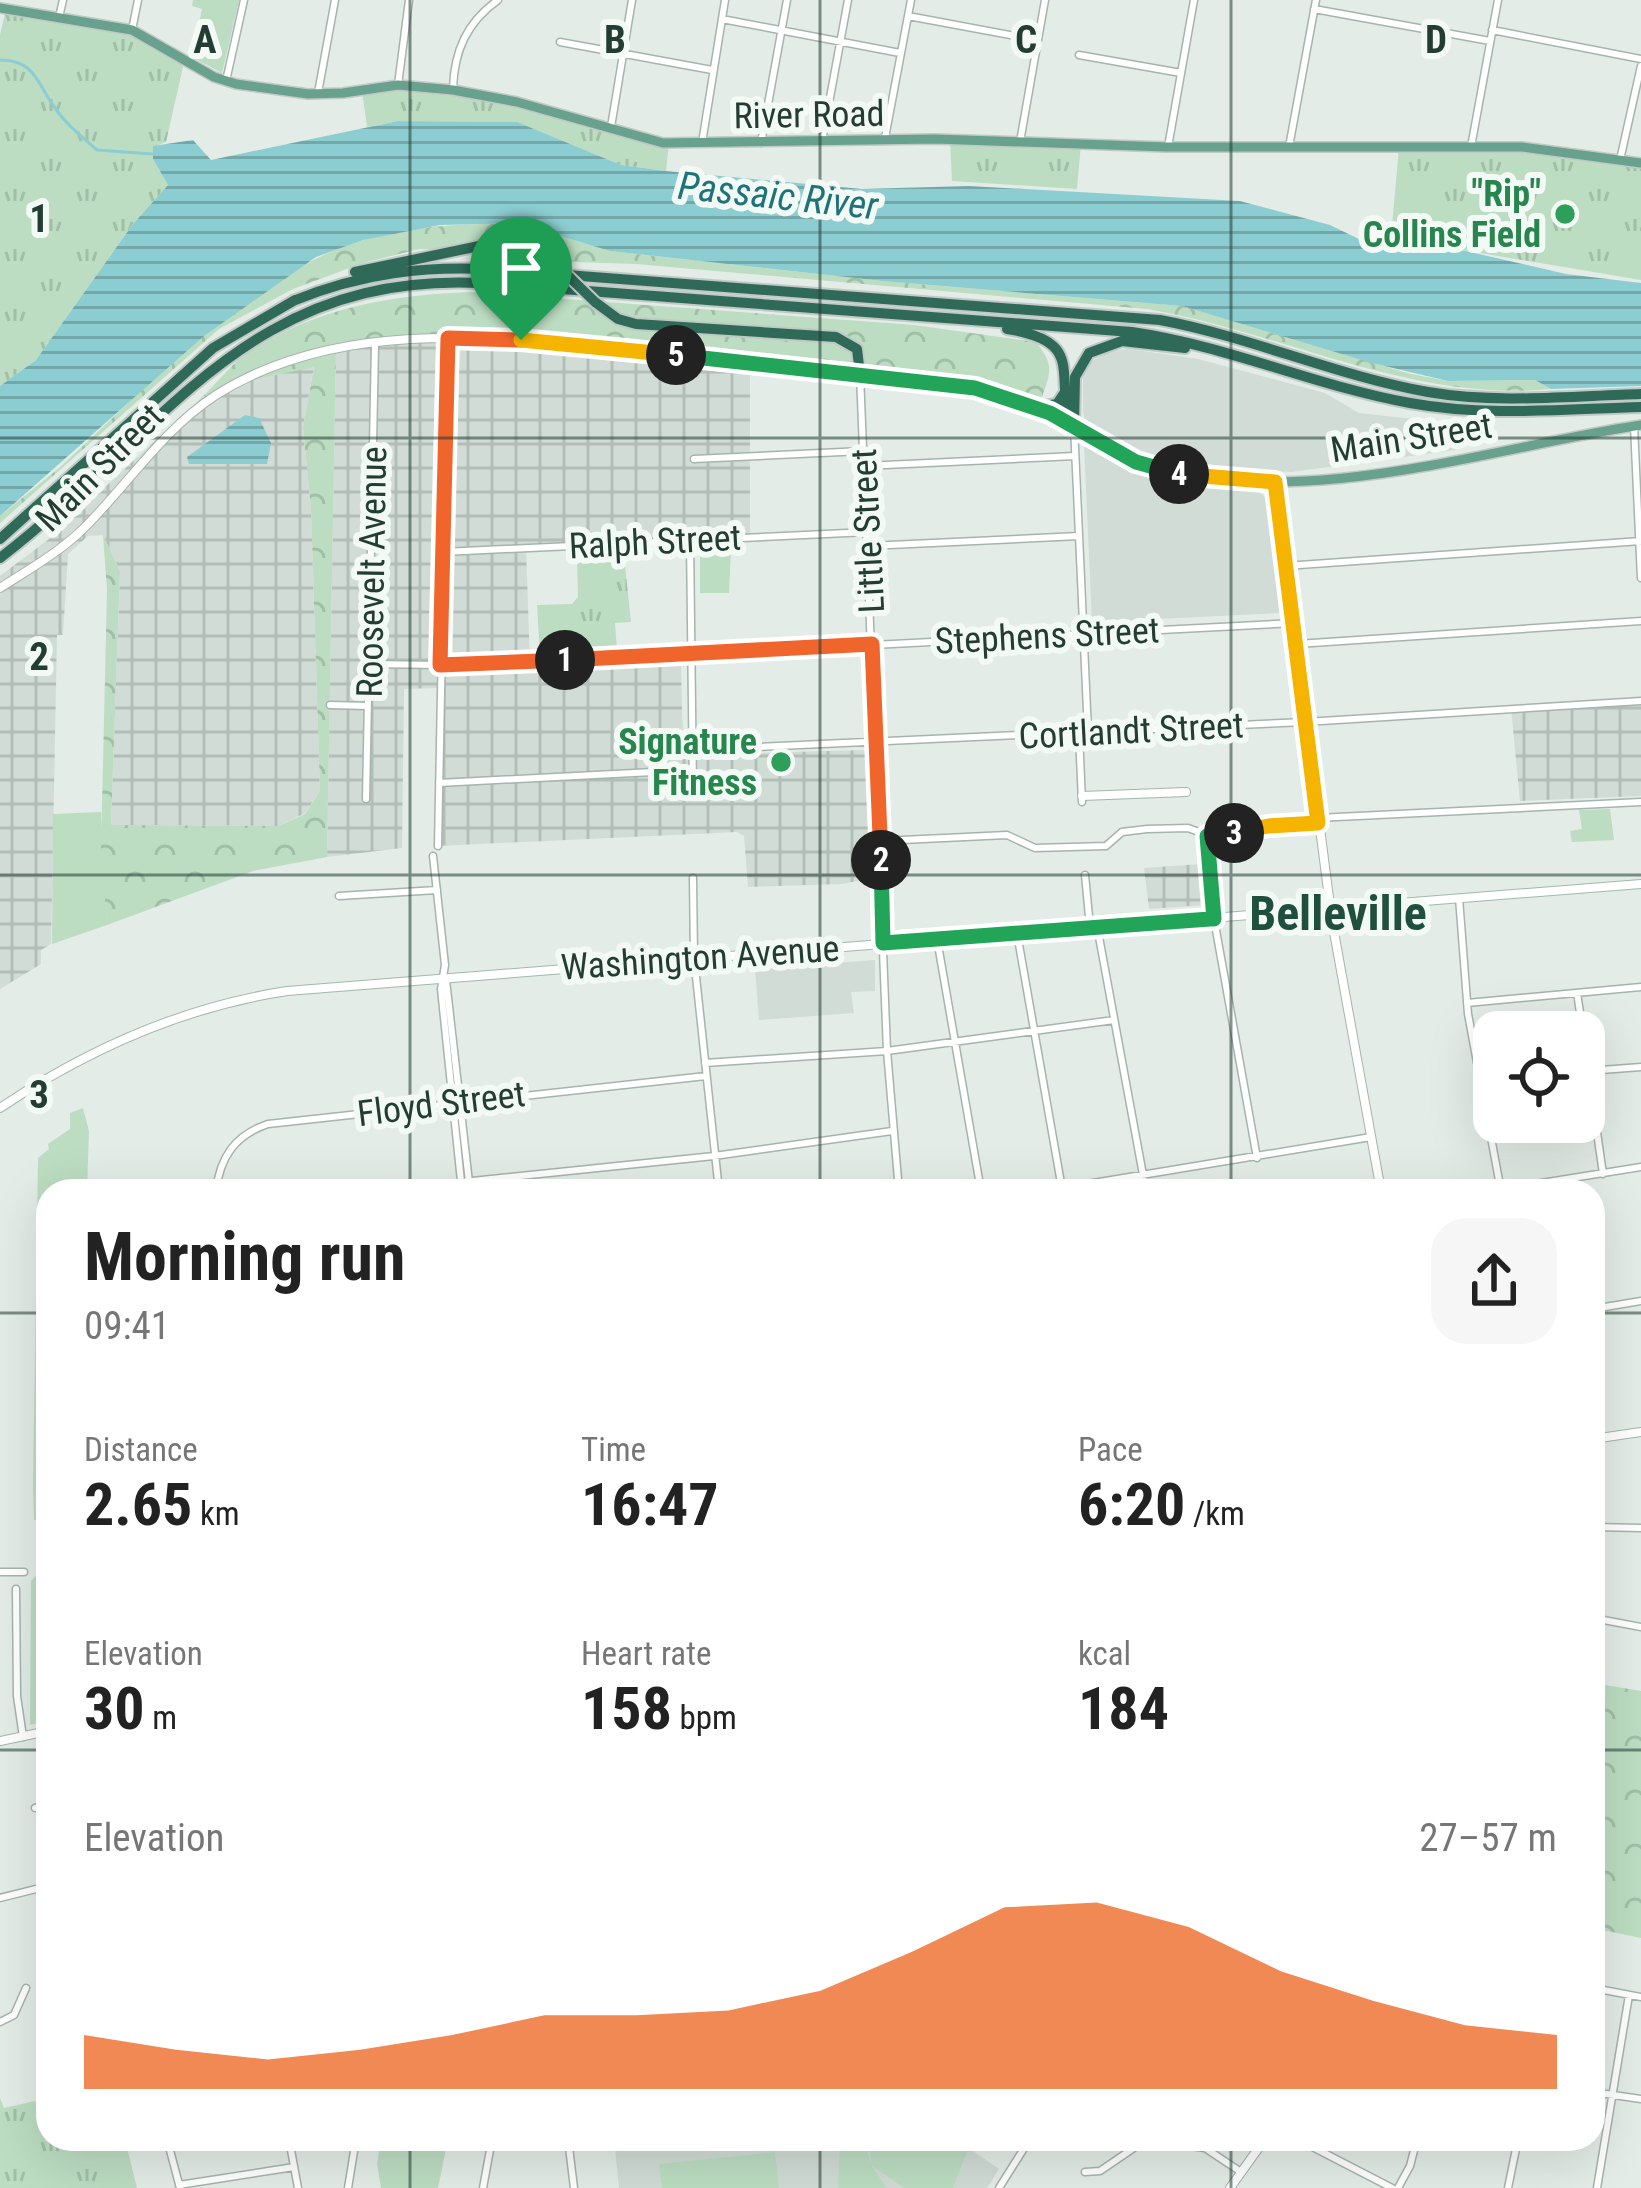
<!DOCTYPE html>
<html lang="en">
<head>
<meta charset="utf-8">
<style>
  body { margin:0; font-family:"Roboto Condensed",sans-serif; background:#f6f6f6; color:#222; height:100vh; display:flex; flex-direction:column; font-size:45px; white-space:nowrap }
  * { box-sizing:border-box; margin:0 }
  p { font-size:39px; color:#767676 }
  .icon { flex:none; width:66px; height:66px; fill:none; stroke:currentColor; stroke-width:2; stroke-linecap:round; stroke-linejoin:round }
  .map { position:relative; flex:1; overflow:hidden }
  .panel { position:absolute; left:36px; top:1179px; width:1569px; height:972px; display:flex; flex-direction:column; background:#fff; border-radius:36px; box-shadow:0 12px 48px #0002 }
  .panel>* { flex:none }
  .fabs { position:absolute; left:1473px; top:1011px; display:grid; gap:24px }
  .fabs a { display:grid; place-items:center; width:132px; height:132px; border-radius:24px; background:#fff; box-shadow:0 12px 48px #0002; font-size:60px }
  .pin { position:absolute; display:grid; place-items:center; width:102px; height:102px; color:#fff; margin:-123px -51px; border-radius:50% 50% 50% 0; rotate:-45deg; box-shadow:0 0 12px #0007 }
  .pin .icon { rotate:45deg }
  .km { position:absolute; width:60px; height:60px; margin:-30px; border-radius:50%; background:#222; color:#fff; font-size:33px; line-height:60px; text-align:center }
  .round { display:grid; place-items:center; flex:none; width:126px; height:126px; border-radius:36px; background:#f6f6f6 }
  .summary { display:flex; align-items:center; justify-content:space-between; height:204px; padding:0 48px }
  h1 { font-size:66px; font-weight:700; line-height:90px }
  .figures { display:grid; grid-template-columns:repeat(3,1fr); gap:18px; height:204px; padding:12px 48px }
  .figures div { display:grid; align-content:center }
  .figures b { font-size:60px; font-weight:700 }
  .figures small { font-size:33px; font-weight:400 }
  .figures p { font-size:33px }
  .chart { height:336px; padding:24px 48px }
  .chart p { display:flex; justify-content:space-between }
  .chart svg { width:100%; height:216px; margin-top:12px; fill:#ea580c; opacity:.7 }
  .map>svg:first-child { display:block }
  .built { fill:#d1dcd6 }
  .industrial { fill:url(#industrial-grid) }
  .green { fill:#bcddc2 }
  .forest { fill:url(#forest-crowns) }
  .park { fill:url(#park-tufts) }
  .water { fill:url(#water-rules) }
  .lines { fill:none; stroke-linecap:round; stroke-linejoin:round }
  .stream { stroke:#8ccdd1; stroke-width:3 }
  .minor-casing { stroke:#a6b4ae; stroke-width:9 }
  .tertiary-casing { stroke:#a6b4ae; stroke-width:10 }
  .secondary-casing { stroke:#a1b8ae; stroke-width:10 }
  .primary-casing { stroke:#c1c9c6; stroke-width:12 }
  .motorway-casing { stroke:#c1c9c6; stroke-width:14 }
  .minor { stroke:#fff; stroke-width:6 }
  .tertiary { stroke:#fff; stroke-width:8 }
  .secondary { stroke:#fff; stroke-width:8 }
  .primary { stroke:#68a18d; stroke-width:9 }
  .motorway { stroke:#2f6957; stroke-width:10 }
  .motorway-bridge-casing { stroke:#c1c9c6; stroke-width:14; stroke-linecap:butt }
  .motorway-bridge { stroke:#2f6957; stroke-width:10 }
  .split-1-casing { stroke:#fff; stroke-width:24 }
  .split-2-casing { stroke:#fff; stroke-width:24 }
  .split-3-casing { stroke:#fff; stroke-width:24 }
  .split-4-casing { stroke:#fff; stroke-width:24 }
  .split-5-casing { stroke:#fff; stroke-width:24 }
  .split-6-casing { stroke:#fff; stroke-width:24 }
  .split-1 { stroke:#f0652b; stroke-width:15 }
  .split-2 { stroke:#f0652b; stroke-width:15 }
  .split-3 { stroke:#22a559; stroke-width:15 }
  .split-4 { stroke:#f5b400; stroke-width:15 }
  .split-5 { stroke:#22a559; stroke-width:15 }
  .split-6 { stroke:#f5b400; stroke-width:15 }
  .grid { fill:none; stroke:#233d34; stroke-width:3; stroke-opacity:0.55 }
  .leisure-dot { fill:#2e9e5b; stroke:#f3f9f5; stroke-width:4.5 }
  .labels { text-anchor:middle; stroke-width:12; stroke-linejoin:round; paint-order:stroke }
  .street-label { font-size:36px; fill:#233d34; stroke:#f3f9f5 }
  .leisure-label { font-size:36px; font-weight:bold; fill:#27864d; stroke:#f3f9f5; text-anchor:end }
  .water-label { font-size:39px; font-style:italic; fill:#1d7379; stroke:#f3f9f5 }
  .district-label { font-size:48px; font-weight:bold; fill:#1f4f3f; stroke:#f3f9f5 }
  .grid-label { font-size:39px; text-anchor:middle; font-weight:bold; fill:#233d34; stroke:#f3f9f5; stroke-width:12; stroke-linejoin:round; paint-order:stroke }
</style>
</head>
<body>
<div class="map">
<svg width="1641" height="2188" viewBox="0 0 1641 2188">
  <defs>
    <pattern id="industrial-grid" width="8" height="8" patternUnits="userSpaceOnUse" patternTransform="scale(3)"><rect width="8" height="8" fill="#d1dcd6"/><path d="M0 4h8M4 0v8" fill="none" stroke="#b3beb8"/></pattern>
    <pattern id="forest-crowns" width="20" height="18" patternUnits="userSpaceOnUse" patternTransform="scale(3)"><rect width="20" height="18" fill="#bcddc2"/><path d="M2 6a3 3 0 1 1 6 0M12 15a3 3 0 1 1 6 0" fill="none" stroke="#a1bfa7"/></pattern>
    <pattern id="park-tufts" width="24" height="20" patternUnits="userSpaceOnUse" patternTransform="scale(3)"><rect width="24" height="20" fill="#bcddc2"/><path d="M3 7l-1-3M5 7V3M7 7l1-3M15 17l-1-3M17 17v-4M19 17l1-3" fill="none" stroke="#a1bfa7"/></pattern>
    <pattern id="water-rules" width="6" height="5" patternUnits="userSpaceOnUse" patternTransform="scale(3)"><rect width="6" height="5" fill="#8ccdd1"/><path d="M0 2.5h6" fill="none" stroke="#72a8aa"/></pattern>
  </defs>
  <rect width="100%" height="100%" fill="#e3ece7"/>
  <path class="built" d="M1128 349 1198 359 1325 393 1359 413 1458 424 1455 450 1291 472 1164 463 1144 457 1096 430 1085 422 1083 411V376L1088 363 1110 351Z
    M1084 444 1150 477 1259 492 1266 498 1282 613 1092 622Z
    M875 960V991L851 992 854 1013 759 1020 755 969Z
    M614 2139H978L973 2151 999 2169 987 2188H619Z"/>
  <path class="industrial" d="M488 334 750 361V537L526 547 530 665 681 664 683 755 868 750 873 878 841 884 748 887 744 836 737 832 437 846 439 688 404 689 402 848 327 857 336 346Z
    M314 366 303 428 311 509 320 791 305 813 279 826 111 825 120 571 103 535 88 536 68 554 63 635H57L51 944 41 950V964L0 989V576L49 539 198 401 201 404 252 380Z
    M1641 700V796L1520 801 1511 708Z
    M1201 864 1205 905 1149 909 1144 868Z"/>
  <path class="green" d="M193 0H239L222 73 192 57 202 9 192 6Z
    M731 549 729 593H700V550Z
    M1610 809 1614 840 1572 842 1570 831 1582 829 1579 810Z
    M101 812 107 925 52 944 53 814Z
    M83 1108 89 1131 87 1191H48V1523L34 1520 33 1484 38 1158 49 1149 48 1144 70 1129V1113Z
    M48 1536V1721L30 1725 31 1581 46 1565Z
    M381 2139H448L438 2188H381L377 2164Z
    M869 2139H972L953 2188H904L871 2165 887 2188H838L840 2144 865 2142 871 2165Z
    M775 2152 779 2188H662L659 2164Z"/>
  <path class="forest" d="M517 223 610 251 882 281 1182 306 1411 374 1448 381 1535 380 1551 389C1411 403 1282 332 1147 309L636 264 573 262 480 250 419 249 363 263 293 289 219 329 0 523V516L59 468C144 391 250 275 360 241 411 225 464 224 517 223Z
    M470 292 914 325 1036 342C1053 364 1052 369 1042 397L488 334 336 346 327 857 253 871 107 925 101 850 107 590 103 535 120 571 111 825 279 826 305 814 320 791 311 509 303 428 314 367 252 380 200 405 198 401C214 387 228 367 245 355 312 308 391 295 470 292Z
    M1593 1683 1641 1691V1938L1593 1928Z"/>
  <path class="park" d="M6 9C48 16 165 24 183 67L166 142 153 147V159L168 185 133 224 36 360 0 386V35Z
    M398 85 453 90 669 143 666 171 621 165 516 122 398 121 367 127 362 91Z
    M950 140 1081 144 1077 189 952 181Z
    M1399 147 1548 148 1641 163V280L1391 238Z
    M577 556H624L631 622 615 623 617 651 540 656 537 605 572 604 578 597Z
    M0 2098 4 2108 48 2098V2139H125L137 2188H0Z"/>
  <path class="water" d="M398 121 517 122 621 165 666 171 862 189 969 186 1240 201 1330 225 1371 245 1457 249 1566 274 1641 283V386L1551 389 1535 380 1448 381 1372 363 1182 306 882 281 610 251 517 223 440 225 363 240 316 257 204 336 0 516V386L36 360 133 224 168 185 153 159V146L193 140 211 160Z
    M245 415 259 418 271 443 267 464H189L187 457Z"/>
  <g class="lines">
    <path class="stream" d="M0 60C35 60 37 83 55 108 66 124 82 137 97 150L153 154"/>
    <defs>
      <path id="minor" d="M1314 9 1490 41
        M908 16 1037 40
        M59 17 63 0
        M722 19 900 53
        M132 30 138 0
        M1492 30 1641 59
        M560 42 712 70
        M1079 55 1181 73
        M226 81 244 0
        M398 85 409 0
        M453 89C454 51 467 22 498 0
        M318 93 335 0
        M611 127 632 0
        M885 138 911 0
        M822 141 848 0
        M1020 142 1045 0
        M702 143 725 0
        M761 143 787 0
        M1168 147 1194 0
        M1289 147 1316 0
        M1471 147 1498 0
        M1620 160 1641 66
        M860 374 887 1051 899 1191
        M1074 426 1088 732
        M1634 426 1641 578
        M694 459 863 451
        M864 466 1075 456
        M690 539 693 790
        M868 546 1079 536
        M443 552 868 532
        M1285 566 1641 541
        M1297 644 1641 621
        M369 664 440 665 683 655 1294 623
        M330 705 368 706
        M1079 734 1082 802
        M692 750 1305 722 1641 701
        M439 783 692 770
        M366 799 375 344
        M1317 818 1641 802
        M881 841 1007 835 1035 848 1106 846 1122 832 1147 829 1188 828 1207 835
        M438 846 448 338
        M433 856 445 965 441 989 462 1191
        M1085 875 1090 927
        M693 878 694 958 719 1191
        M339 896 437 890
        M1459 898 1468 1014 1501 1191
        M1097 926 1146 1191
        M1017 933 1062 1189
        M937 939 981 1191
        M446 980 470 1191
        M1577 993 1583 1032
        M1467 1003 1641 987
        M1584 1042 1603 1174
        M705 1063 887 1051 1114 1020
        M1588 1071 1641 1067
        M1257 1158 1214 919 1207 835 1318 823
        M216 1191C220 1157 235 1135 268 1124L706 1076
        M376 1191 714 1156 892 1131
        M1045 1191 1371 1137
        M1491 1191 1641 1167
        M1593 1309 1641 1301
        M1593 1527 1641 1528
        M0 1572H24
        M16 1589 17 1696 23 1737
        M1593 1618 1641 1627
        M35 1808 48 1805
        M0 1898 48 1886
        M1593 1988 1641 1997
        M0 2022 14 2015 26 1988
        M1593 2092 1641 2099
        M167 2139 180 2188
        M289 2139 298 2188
        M568 2139 574 2188
        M1297 2139 1392 2188
        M1146 2140 1205 2148 1241 2172
        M1085 2172 1100 2171 1147 2139
        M179 2185 294 2167
        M348 2188 356 2139
        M483 2188 492 2139
        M999 2188 1030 2139
        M1398 2188 1410 2166 1417 2139
        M1508 2188 1518 2139
        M1597 2188 1629 1995"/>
      <path id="tertiary" d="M1275 482 1332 921 1381 1191
        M0 588C28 570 58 553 82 530 128 485 161 431 216 395 339 317 496 337 634 351 709 359 785 366 860 374
        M1082 796 1186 792
        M1593 1439 1641 1432
        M0 1741 48 1731
        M1230 2188 1265 2139"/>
      <path id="secondary" d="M0 1108C88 1049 182 1007 287 991L1641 884"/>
      <path id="primary" d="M0 8 132 30 214 77 236 84 308 94 343 93 398 85 453 90 517 102 663 143 935 139 1166 147H1522L1641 163
        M860 374C925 380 988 385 1048 412 1086 430 1119 461 1161 470 1319 507 1485 449 1641 425"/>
      <path id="motorway" d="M355 272 498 242 525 244 554 262
        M293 301C361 273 427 265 500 270L1160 320C1251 337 1337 376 1428 392 1498 404 1571 396 1641 394
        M595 302 618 319 636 324 836 337 857 349 860 374
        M1007 329C1091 342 1050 379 1074 426
        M1037 407 1057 404 1065 392
        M1074 426 1075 377 1089 353 1122 341 1185 348
        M0 539 213 348 295 300
        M0 558C164 432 246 272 481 283L1132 332C1228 346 1316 386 1410 403 1486 417 1564 409 1641 407"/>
    </defs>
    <use href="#minor" class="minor-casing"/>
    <use href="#tertiary" class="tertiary-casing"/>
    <use href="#secondary" class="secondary-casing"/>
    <use href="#primary" class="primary-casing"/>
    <use href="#motorway" class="motorway-casing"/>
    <use href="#minor" class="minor"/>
    <use href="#tertiary" class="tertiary"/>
    <use href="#secondary" class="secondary"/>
    <use href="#primary" class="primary"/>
    <use href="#motorway" class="motorway"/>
    <defs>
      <path id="motorway-bridge" d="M554 262 595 302"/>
    </defs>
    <use href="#motorway-bridge" class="motorway-bridge-casing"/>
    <use href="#motorway-bridge" class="motorway-bridge"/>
  </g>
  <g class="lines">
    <defs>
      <path id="split-1" d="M521 340 448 338 440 665 565 660"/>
      <path id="split-2" d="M565 660 872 644 881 860"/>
      <path id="split-3" d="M881 860 883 943 1210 919H1214L1207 836 1234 833"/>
      <path id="split-4" d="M1179 474 1275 482 1318 823 1268 826 1234 833"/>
      <path id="split-5" d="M676 355 975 388 1050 413 1136 462 1179 474"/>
      <path id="split-6" d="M521 340 676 355"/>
    </defs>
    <use href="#split-1" class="split-1-casing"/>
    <use href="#split-2" class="split-2-casing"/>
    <use href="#split-3" class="split-3-casing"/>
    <use href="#split-4" class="split-4-casing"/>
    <use href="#split-5" class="split-5-casing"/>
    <use href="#split-6" class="split-6-casing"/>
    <use href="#split-1" class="split-1"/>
    <use href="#split-2" class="split-2"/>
    <use href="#split-3" class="split-3"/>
    <use href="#split-4" class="split-4"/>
    <use href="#split-5" class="split-5"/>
    <use href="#split-6" class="split-6"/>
  </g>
  <path class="grid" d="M410 0V1191M820 0V1191M1231 0V1191M0 438H1641M0 875H1641M0 1313H48M1593 1313H1641M0 1750H48M1593 1750H1641M410 2139V2188M820 2139V2188M1231 2139V2188"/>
  <g class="leisure-dot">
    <circle cx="1565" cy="214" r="12"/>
    <circle cx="781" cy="762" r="12"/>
  </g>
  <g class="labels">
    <g class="street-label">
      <text transform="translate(809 114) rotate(-1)" y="13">River Road</text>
      <text transform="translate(1411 437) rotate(-9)" y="13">Main Street</text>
      <text transform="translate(99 467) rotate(-45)" y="13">Main Street</text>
      <text transform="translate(867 531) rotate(-93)" y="13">Little Street</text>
      <text transform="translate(655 541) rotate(-3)" y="13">Ralph Street</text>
      <text transform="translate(371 572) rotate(-89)" y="13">Roosevelt Avenue</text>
      <text transform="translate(1047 635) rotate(-3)" y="13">Stephens Street</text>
      <text transform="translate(1131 730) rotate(-3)" y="13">Cortlandt Street</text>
      <text transform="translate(700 957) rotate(-4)" y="13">Washington Avenue</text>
      <text transform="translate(441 1103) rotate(-7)" y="13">Floyd Street</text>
    </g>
    <g class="leisure-label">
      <text x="1541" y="206">"Rip"<tspan x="1541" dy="41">Collins Field</tspan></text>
      <text x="757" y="754">Signature<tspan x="757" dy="41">Fitness</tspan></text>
    </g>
    <g class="water-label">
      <text transform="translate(778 195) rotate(6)" y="14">Passaic River</text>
    </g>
    <g class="district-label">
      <text x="1338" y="930">Belleville</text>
    </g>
  </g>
  <g class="grid-label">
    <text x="205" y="53">A</text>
    <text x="615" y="53">B</text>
    <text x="1026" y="53">C</text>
    <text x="1436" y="53">D</text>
    <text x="39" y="232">1</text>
    <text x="39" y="670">2</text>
    <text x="39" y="1108">3</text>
  </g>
</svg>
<div class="fabs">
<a><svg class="icon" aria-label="locate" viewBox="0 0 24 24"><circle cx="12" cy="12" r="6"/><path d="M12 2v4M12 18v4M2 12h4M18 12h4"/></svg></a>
</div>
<div class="pin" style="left:521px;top:340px;background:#1e9e55"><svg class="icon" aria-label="arrive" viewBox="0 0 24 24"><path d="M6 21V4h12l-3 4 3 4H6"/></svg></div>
<b class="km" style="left:565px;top:660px">1</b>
<b class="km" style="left:881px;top:860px">2</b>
<b class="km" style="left:1234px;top:833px">3</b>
<b class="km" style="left:1179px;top:474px">4</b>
<b class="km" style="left:676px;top:355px">5</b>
<section class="panel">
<div class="summary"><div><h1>Morning run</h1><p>09:41</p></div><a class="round"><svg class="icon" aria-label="share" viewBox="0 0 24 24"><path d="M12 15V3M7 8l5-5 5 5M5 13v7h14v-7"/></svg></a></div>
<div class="figures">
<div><p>Distance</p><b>2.65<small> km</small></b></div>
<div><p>Time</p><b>16:47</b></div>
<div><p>Pace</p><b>6:20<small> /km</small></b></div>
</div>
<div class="figures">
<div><p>Elevation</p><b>30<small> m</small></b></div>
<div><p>Heart rate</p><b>158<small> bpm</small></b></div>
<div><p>kcal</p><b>184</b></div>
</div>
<div class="chart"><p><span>Elevation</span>27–57 m</p>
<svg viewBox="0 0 160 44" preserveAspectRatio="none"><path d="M0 44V33L10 36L20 38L30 36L40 33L50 29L60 29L70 28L80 24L90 16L100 7L110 6L120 11L130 20L140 26L150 31L160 33V44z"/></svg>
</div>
</section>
</div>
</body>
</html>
